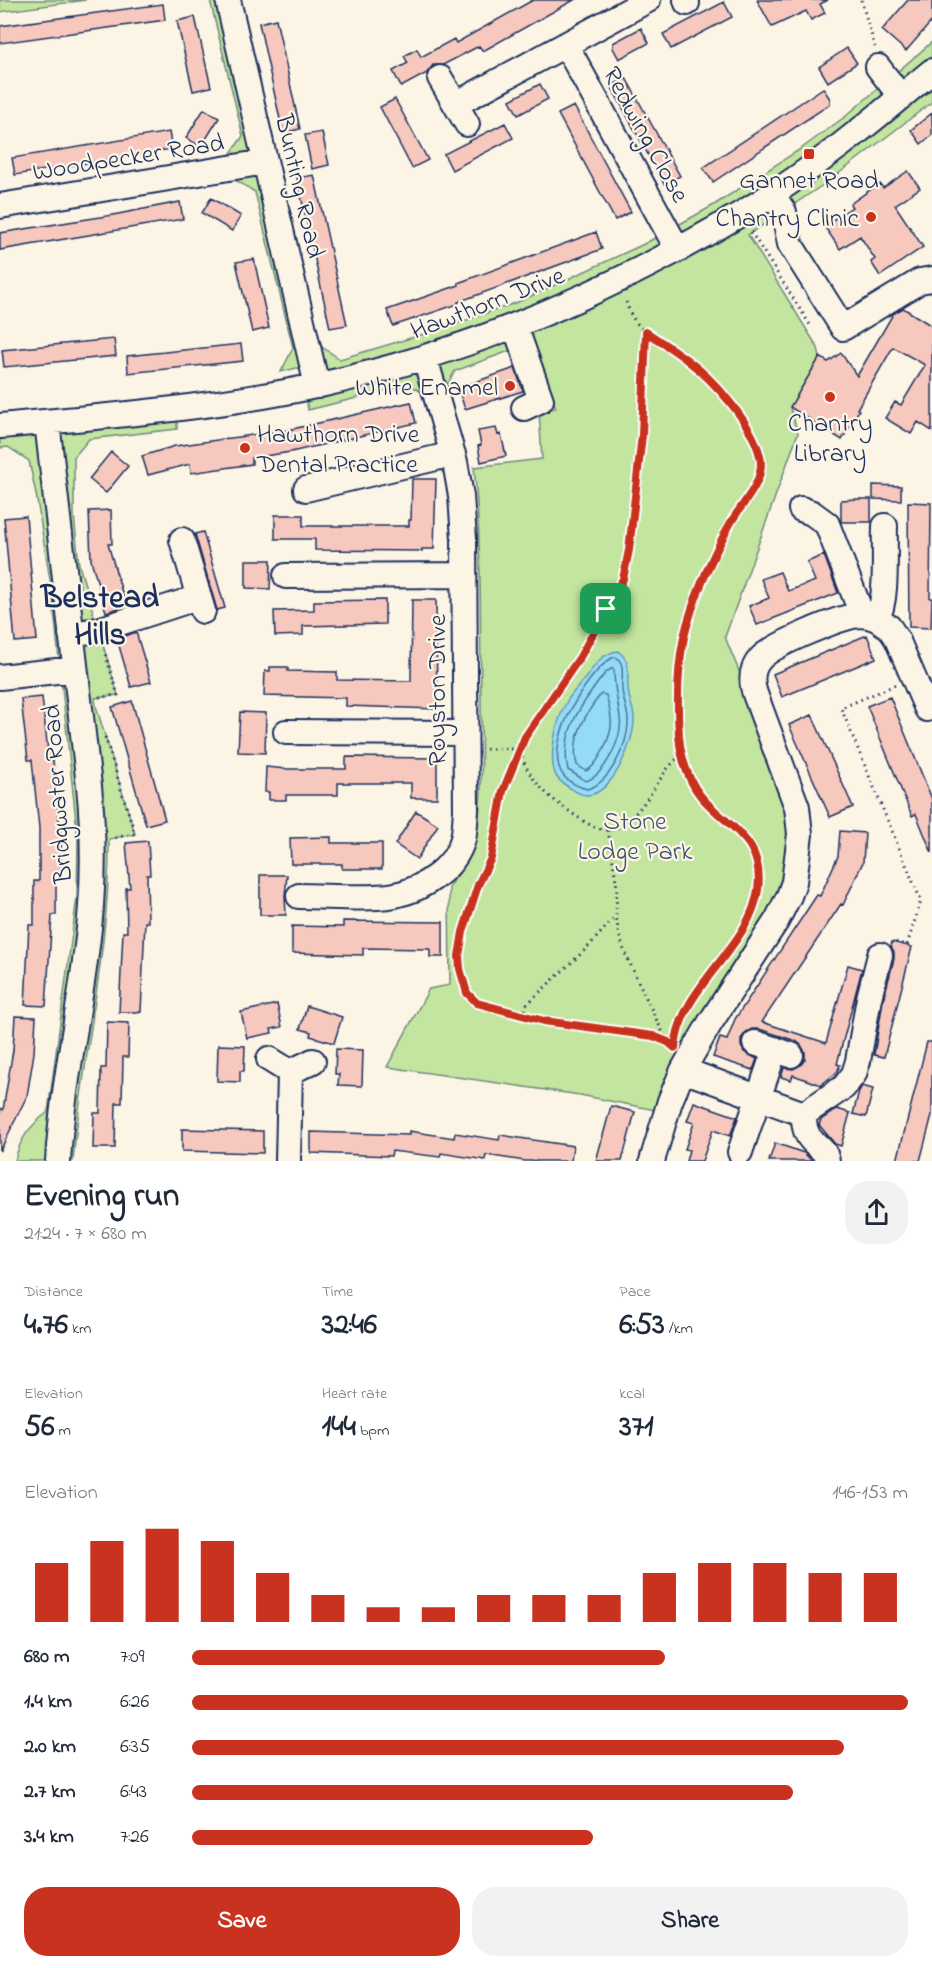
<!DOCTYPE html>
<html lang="en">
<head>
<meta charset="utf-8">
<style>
  body { margin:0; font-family:"Indie Flower",sans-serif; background:#f2f2f3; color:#1f2937; height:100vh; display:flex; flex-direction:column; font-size:22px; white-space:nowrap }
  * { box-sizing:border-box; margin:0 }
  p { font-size:20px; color:#747a83 }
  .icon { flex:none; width:33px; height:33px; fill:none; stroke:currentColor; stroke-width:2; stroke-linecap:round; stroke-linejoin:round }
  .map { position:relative; height:1161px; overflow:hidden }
  .drawer { display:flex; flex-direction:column; background:#fff; flex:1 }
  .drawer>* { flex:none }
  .pin { position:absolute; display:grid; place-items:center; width:51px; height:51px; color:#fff; margin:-26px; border-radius:12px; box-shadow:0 3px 9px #0006 }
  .round { display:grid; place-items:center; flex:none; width:63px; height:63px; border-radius:24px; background:#f2f2f3 }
  .summary { display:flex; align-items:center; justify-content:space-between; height:102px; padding:0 24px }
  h1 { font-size:33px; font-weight:800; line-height:45px }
  .metrics { display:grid; grid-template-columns:repeat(3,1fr); gap:9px; height:102px; padding:6px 24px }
  .metrics div { display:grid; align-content:center }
  .metrics b { font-size:30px; font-weight:800 }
  .metrics small { font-size:16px; font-weight:400 }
  .metrics p { font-size:16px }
  .chart { height:168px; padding:12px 24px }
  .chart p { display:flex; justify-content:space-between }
  .chart svg { width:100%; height:108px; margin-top:6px; stroke:#c8321e; stroke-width:6 }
  .action { display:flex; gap:12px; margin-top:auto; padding:12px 24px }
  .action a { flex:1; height:69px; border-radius:24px; background:#c8321e; color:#fff; font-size:24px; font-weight:800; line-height:69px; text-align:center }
  .action a+a { background:#f2f2f3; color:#1f2937 }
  ul { padding:0 24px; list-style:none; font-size:20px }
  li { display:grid; grid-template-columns:96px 72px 1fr; align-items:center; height:45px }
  li i { height:15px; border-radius:8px; background:#c8321e }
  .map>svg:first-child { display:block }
  .green { fill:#c3e59f; stroke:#6f8a7e; stroke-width:1.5 }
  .water { fill:#94dbf6; stroke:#6496b9; stroke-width:1.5 }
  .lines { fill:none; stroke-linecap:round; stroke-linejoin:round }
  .shore { stroke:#4b749b; stroke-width:1.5 }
  .building { fill:#f7c8be; stroke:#1b2f5e; stroke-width:1.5 }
  .minor-casing { stroke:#1b2f5e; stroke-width:28 }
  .path { stroke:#1b2f5e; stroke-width:3; stroke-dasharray:1.5 4.5; stroke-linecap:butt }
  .minor { stroke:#fcf5e5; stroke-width:24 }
  .route-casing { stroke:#fff; stroke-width:12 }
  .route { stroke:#c8321e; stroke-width:8 }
  .poi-dot { fill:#c8321e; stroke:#fcf5e5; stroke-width:2 }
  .labels { text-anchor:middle; stroke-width:4.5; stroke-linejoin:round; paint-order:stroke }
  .street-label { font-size:26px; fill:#1b2f5e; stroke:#fcf5e5 }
  .poi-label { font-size:26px; fill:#1b2f5e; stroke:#fcf5e5 }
  .park-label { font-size:26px; fill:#3d536b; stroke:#fcf5e5 }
  .district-label { font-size:32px; font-weight:bold; fill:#1b2f5e; stroke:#fcf5e5 }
</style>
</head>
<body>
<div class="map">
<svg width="932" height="1161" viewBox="0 0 932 1161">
  <rect width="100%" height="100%" fill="#fcf5e5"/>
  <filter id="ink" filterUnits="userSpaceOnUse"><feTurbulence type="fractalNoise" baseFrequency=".0167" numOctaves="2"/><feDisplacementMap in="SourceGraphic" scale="12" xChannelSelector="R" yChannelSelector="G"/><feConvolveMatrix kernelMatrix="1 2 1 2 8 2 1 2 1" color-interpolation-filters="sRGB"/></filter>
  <g filter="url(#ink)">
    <path class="green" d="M0 0H86L0 12Z
      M210 0H228L319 345 340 359 441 329 518 302 644 244 714 205 802 148 846 116 932 42V102L829 181 748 235 818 348 820 357 790 407 798 433 725 637 788 790 790 877 660 1111 580 1095 387 1067 429 989 450 985 449 886C462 871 472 854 476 834 484 796 481 741 481 701 480 623 482 545 474 467L542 459 539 411 556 408 531 343 455 371 445 389 427 395 409 385 308 410 304 388 313 364 281 372 293 348 255 192 232 178 227 159 243 136Z
      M177 408V429L89 439 74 457V515L79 565 118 695 95 698 96 706 135 834 109 839C110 947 83 1054 73 1161H15C19 1139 31 1125 48 1112L77 897 78 840 52 592 36 494 29 461 8 447 0 448V426Z"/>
    <path class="water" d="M618 651C632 662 627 671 628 688 628 698 634 708 634 719 635 740 612 797 586 795 580 795 575 791 570 788 565 785 559 781 556 776 547 756 557 719 567 701 573 692 580 684 587 676 595 664 603 653 618 651Z"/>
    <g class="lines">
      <path class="shore" d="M612 658 616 657C626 664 621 678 622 688 622 699 628 709 628 720 629 742 610 784 587 789 579 787 568 782 563 775 542 746 586 674 612 658Z
        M613 668 614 671C614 689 618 701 620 718 623 737 605 775 586 781L568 770C559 731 584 701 606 672Z
        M601 694 606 695C608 703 611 712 611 720 613 734 598 766 586 771L577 765C570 739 585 714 601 694Z"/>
    </g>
    <path class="building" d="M533 0H574L483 51 479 46 443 65H433L427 73 401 87 393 71 408 63 404 56 417 49 421 57 454 39 456 43Z
      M757 0H828L820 4 825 13 811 20 806 11 772 27Z
      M908 0H932V21L906 51 882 30Z
      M724 2 732 17 671 49 663 34Z
      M163 4 165 20 0 43V26Z
      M195 17 211 87 193 91 177 21Z
      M276 19 300 129 283 133 259 23Z
      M641 28 649 43 619 59 613 48V43Z
      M847 48 857 63 828 82 819 67Z
      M626 78 680 176 664 184 611 86Z
      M540 84 548 99 518 115 510 100Z
      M823 88 830 99V104L713 182 703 168Z
      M395 99 428 160 412 168 380 107Z
      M574 106 631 212 615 220 558 114Z
      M204 109 219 118 201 147 186 138Z
      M932 113V135L921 144 911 130Z
      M505 123 513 138 452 170 444 154Z
      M169 132 172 149 15 175 12 158Z
      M322 132 329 165 312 169 305 135Z
      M908 171 920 188 895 205 923 247 880 276 871 262 875 259 860 236 840 249 824 226 852 207 850 204 873 188 880 184 883 188Z
      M314 175 347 325 330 328 297 178Z
      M211 198 241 216 232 231 202 213Z
      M180 202 183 219 0 250V233L113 215Z
      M596 232 602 249 458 302V304L393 326 387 310 459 285 458 283Z
      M254 259 269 328 252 332 236 262Z
      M903 308 932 326V431L918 422 911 434 885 418 895 402 901 405 925 365 893 347 857 409 859 410 842 440 790 407 820 357 828 362 841 353 857 376 893 314Z
      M114 339 116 356 4 367 2 350Z
      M241 344 243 361 128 373 127 356Z
      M515 368 523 391 465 409 458 388Z
      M411 402 416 423 291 452 252 458V464L191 473 190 464 148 475 142 456 175 446 288 430Z
      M496 428 498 435 501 434 506 456 481 462 478 446 481 445 478 431Z
      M111 452 128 466 106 493 89 479Z
      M412 479H436L434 549H422V551L315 550V539H275V515H303V526H409V520H411Z
      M873 485 901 486V500L873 499Z
      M857 499H871V522H841V500Z
      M908 502 931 503 930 598H932L931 628 909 627Z
      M111 510 112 544H108L126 606 106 612 91 560 89 511Z
      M26 516 37 640 15 642 4 518Z
      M203 532 225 608 217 610 195 534Z
      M824 555 838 593 757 625 749 606 769 598 761 579 780 572 788 591 815 581 807 562Z
      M246 560H271L270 589 246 588Z
      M385 600V624L303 626V635L275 636 274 611 314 610V601Z
      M412 600H436L437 709 346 706V698L264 696 265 671H270V667H288V671L337 672V680L411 681Z
      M136 632 151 682 131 687 117 639Z
      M867 635 876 658 782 697 773 674Z
      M42 697 49 761H53L61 837V871H56V915H52L46 1006 25 1005 29 925H34V881H39V828L32 760H28L21 699Z
      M890 697 932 799V853L916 814 912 816 867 706Z
      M132 701 165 820 146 825 112 707Z
      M240 712 266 713 265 753 238 752Z
      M812 715 853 807 830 817 789 725Z
      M346 757 437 758V798H411V783H338V795H286V800H269V792H265L266 767 287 769H346Z
      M416 811 438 825 417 859 395 844Z
      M840 831 865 833 863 862 843 905 841 904 762 1022 826 1043 848 965 862 969 837 1064 840 1065 837 1072 821 1085 793 1075 791 1080 781 1077 784 1068 793 1069 801 1065 805 1059V1052L801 1045 796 1041 759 1029H752L746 1032 741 1039V1046L744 1052 757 1059 753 1070 713 1057 720 1038 727 1040 735 1019 817 895 820 896 838 856Z
      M331 837V843H382V869H342V864H291L290 838Z
      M148 841 150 875H147L148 922H145L141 1012H119L123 932H127L126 888H130L126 843Z
      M260 875H287L285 896 286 915H260Z
      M343 921 443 922V957H430V949L363 948V955L292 953V926L343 927Z
      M892 942 912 947 884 1057 874 1055 883 1001 894 959V952L891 946Z
      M277 1004 282 1027 271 1029 272 1033 247 1038 241 1012Z
      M307 1006 342 1017 334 1043 310 1036 311 1032 300 1029Z
      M15 1016 36 1017 34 1053 27 1096 0 1151V1108L3 1110 13 1050Z
      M107 1022 129 1023 128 1057H123L122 1103H116L115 1148H93L94 1113H100L101 1068H106Z
      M927 1042H932V1115L920 1161H897Z
      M218 1045 245 1046 244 1071H240V1082L217 1081Z
      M336 1049 363 1050 362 1086 338 1085 339 1074H335Z
      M862 1086 873 1089 866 1117 853 1114 859 1091Z
      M694 1102 737 1117 730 1136 713 1130 702 1161H686L689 1150 685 1149 694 1123 687 1121Z
      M611 1106 635 1112 622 1161H596Z
      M837 1109 850 1113 841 1146 835 1144 819 1125 821 1120Z
      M182 1129 263 1131V1153L182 1151Z
      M409 1131 454 1138 455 1133 499 1140 500 1135 573 1146 571 1161H525L486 1155 485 1160 441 1153 440 1157 392 1151 391 1156 311 1153V1132L409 1135Z
      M775 1143 804 1153 812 1161H769Z"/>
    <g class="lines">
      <defs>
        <path id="minor" d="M228 0 317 386
          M686 0 687 3
          M566 45 678 250
          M878 67 901 97
          M440 78 467 124
          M456 104 648 0
          M772 194 784 212 790 244 843 328 920 281 932 279
          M0 206 265 162
          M515 326 541 400 524 408
          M47 422 89 786C93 826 94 866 91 906 85 991 63 1075 58 1161
          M0 426C107 416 215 408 320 385 470 352 612 291 744 212 811 172 872 121 932 71
          M306 489 453 454
          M801 509 812 513 827 524 862 615
          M885 526C884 550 888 599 877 619L889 627 897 639 927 709
          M182 540 203 611
          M286 576 464 575
          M71 634 98 630 199 597
          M0 677 75 669
          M286 732 464 733
          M299 896C327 896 369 900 395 895 424 889 455 868 463 839 465 830 465 820 466 811L464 539 461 496 455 462 425 358
          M755 1043 791 1055
          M269 1059 290 1072 313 1061
          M683 1070 804 1114
          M804 1114 844 1087 854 1074 858 1061 869 998 880 955
          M804 1114C803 1148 824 1141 827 1161
          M740 1152 775 1049
          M288 1161 290 1072
          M652 1161 670 1101 683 1070 710 1023 777 920 789 896 794 882 800 834 797 807 755 694C751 682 751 669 760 659 772 645 840 617 859 615 866 615 871 616 877 619"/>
      </defs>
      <use href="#minor" class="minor-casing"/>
      <path class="path" d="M861 0 875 47
        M751 232 812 328
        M626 302C628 307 630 314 633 318 645 337 670 346 687 359 713 379 749 420 759 451 761 459 762 466 761 474 757 489 738 509 730 524 711 559 693 599 684 637 674 679 672 756 697 792 719 824 757 831 759 877 761 935 688 982 675 1040
        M646 332 642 435 629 550 623 579 571 671 536 718 525 737 503 791 491 858 479 885 463 932 459 956 460 969 467 993 477 1003 544 1021 653 1036 668 1042
        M895 685 841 708 921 901 907 945 895 942
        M99 697 118 695 104 650
        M105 737 135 834 112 838
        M486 749H521
        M521 751C525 774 544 793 562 806 575 815 591 829 607 830 630 831 654 788 665 772 669 766 676 760 681 755
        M608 830 617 887 616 916 619 934 625 953 657 1021 668 1042 674 1048
        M523 1016 527 1004 587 948 616 916"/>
      <use href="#minor" class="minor"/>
    </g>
  </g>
  <g class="lines" filter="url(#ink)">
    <defs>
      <path id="route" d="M646 332C660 341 674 350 687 360 714 380 752 423 760 456 766 482 742 502 730 524 711 559 693 599 684 637 677 669 677 704 679 736 681 759 689 785 706 802 734 831 764 842 758 890 750 948 680 986 675 1048L668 1042 653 1036 544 1021 477 1003 467 993 460 969 459 956 463 932 478 885 491 858 503 791 525 737 580 657 623 579 629 550 642 435Z"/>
    </defs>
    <use href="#route" class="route-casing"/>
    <use href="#route" class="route"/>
  </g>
  <g class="poi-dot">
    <rect x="803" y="148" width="12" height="12" rx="3"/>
    <circle cx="871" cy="217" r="6"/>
    <circle cx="510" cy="386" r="6"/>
    <circle cx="830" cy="397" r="6"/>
    <circle cx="245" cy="448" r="6"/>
  </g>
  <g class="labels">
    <g class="street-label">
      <text transform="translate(647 134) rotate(61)" y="9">Redwing Close</text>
      <text transform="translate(128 156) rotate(-9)" y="9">Woodpecker Road</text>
      <text transform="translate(301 186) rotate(77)" y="9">Bunting Road</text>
      <text transform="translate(487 302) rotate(-21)" y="9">Hawthorn Drive</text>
      <text transform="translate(436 690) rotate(-90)" y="9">Royston Drive</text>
      <text transform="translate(56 794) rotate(-94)" y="9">Bridgwater Road</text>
    </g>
    <g class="poi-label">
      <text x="809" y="188">Gannet Road</text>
      <text x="859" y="226" text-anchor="end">Chantry Clinic</text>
      <text x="498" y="395" text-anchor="end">White Enamel</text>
      <text x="830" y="431">Chantry<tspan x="830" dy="30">Library</tspan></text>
      <text x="257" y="442" text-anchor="start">Hawthorn Drive<tspan x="257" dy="30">Dental Practice</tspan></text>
    </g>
    <g class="park-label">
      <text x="635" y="829">Stone<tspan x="635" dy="30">Lodge Park</tspan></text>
    </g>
    <g class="district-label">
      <text x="100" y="607">Belstead<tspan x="100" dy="37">Hills</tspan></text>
    </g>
  </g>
</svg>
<div class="pin" style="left:606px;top:609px;background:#1e9e55"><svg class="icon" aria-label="arrive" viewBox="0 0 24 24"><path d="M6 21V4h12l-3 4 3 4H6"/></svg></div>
</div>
<section class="drawer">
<div class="summary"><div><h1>Evening run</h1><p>21:24 · 7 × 680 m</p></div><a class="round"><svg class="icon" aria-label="share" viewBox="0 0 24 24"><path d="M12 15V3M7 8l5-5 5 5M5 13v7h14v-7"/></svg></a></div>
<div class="metrics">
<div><p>Distance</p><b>4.76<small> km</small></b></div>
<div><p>Time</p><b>32:46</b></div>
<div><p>Pace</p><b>6:53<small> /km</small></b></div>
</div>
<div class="metrics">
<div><p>Elevation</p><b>56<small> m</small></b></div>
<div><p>Heart rate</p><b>144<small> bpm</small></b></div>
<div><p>kcal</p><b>371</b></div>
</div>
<div class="chart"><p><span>Elevation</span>146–153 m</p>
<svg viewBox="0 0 160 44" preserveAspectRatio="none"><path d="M5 44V20M15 44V11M25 44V6M35 44V11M45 44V24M55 44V33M65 44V38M75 44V38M85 44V33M95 44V33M105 44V33M115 44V24M125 44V20M135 44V20M145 44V24M155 44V24"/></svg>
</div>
<ul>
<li><b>680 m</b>7:09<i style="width:66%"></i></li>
<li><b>1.4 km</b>6:26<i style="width:100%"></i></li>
<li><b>2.0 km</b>6:35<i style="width:91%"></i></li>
<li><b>2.7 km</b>6:43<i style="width:84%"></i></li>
<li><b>3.4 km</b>7:26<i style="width:56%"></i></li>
</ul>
<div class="action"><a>Save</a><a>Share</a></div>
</section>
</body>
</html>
